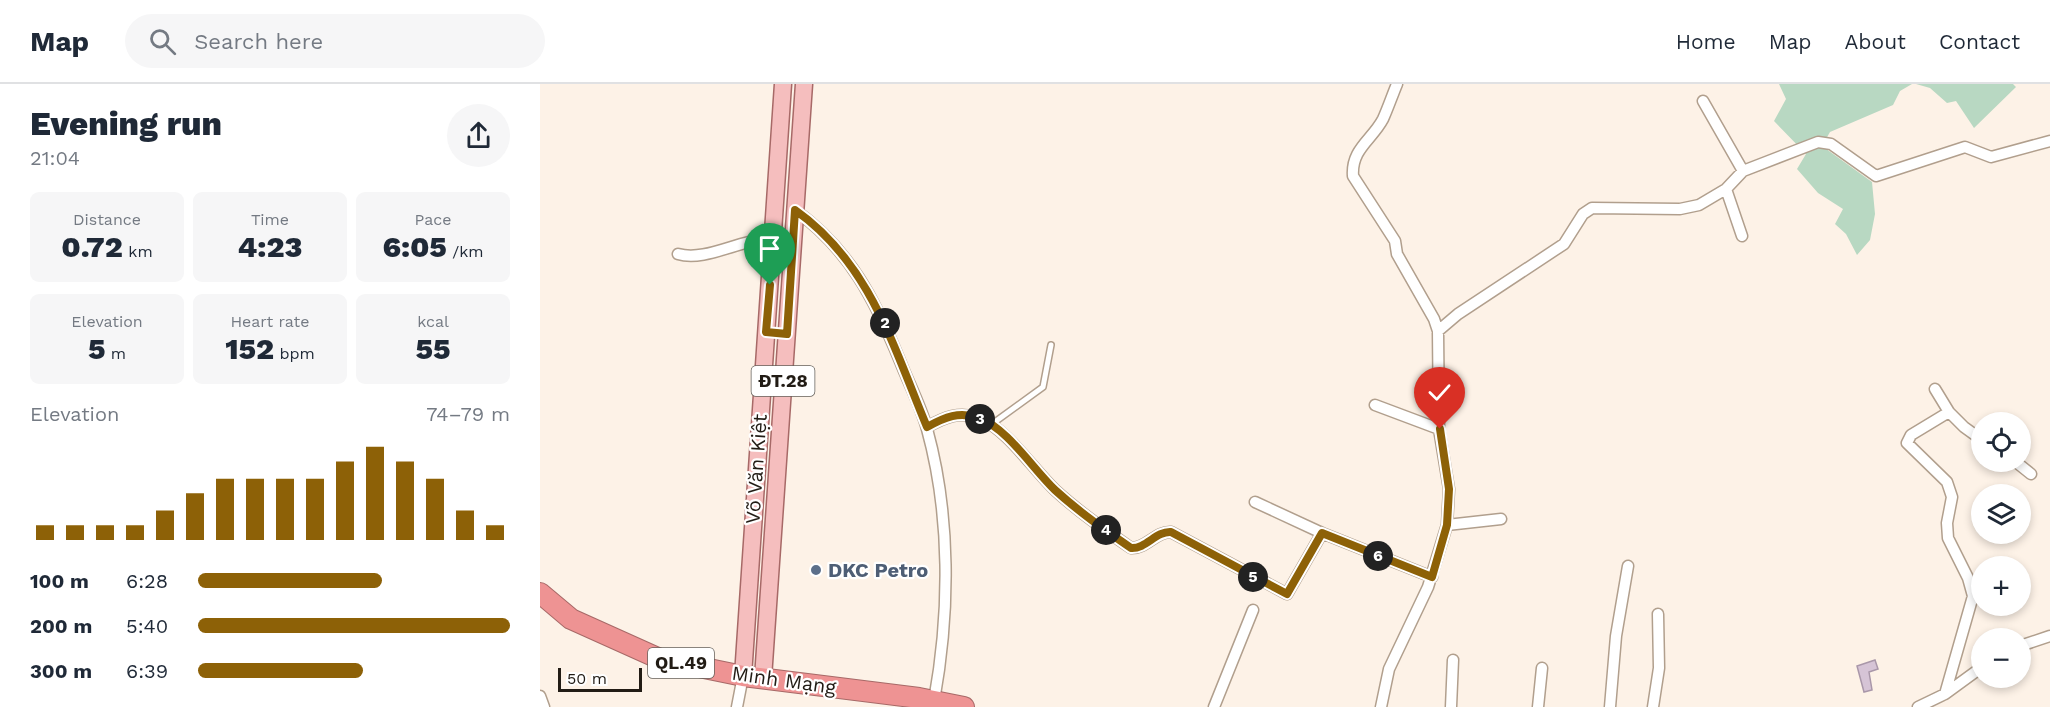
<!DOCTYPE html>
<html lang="en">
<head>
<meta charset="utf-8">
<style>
  body { margin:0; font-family:"Work Sans",sans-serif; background:#f6f6f7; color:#1f2937; height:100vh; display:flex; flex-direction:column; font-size:22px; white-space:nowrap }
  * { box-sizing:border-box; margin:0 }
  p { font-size:20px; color:#747a83 }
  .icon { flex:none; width:33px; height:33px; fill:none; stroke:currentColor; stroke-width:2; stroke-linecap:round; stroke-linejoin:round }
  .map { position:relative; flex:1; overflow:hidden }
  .details { display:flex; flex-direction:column; background:#fff; width:540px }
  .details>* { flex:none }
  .fabs { position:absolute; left:1431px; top:328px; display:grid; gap:12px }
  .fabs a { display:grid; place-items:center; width:60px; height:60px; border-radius:50%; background:#fff; box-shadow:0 3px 9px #0003; font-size:30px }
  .scale { position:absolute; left:18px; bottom:15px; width:84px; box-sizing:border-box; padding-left:6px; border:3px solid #221c15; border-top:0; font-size:16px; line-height:21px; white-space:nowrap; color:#221c15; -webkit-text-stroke:4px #fff; paint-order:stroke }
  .pin { position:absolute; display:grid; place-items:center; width:51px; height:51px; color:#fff; margin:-62px -26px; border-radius:50% 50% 50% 0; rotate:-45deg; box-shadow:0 0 6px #0007 }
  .pin .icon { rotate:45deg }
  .km { position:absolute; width:30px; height:30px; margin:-15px; border-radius:50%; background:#222; color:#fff; font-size:16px; line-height:30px; text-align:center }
  .round { display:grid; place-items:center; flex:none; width:63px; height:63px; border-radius:32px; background:#f6f6f7 }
  .headline { display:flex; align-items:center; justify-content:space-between; height:102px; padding:0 30px }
  h1 { font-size:33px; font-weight:800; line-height:45px }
  .metrics { display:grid; grid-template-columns:repeat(3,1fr); gap:9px; height:102px; padding:6px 30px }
  .metrics div { display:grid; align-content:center; border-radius:9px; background:#f6f6f7; text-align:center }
  .metrics b { font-size:30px; font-weight:800 }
  .metrics small { font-size:16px; font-weight:400 }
  .metrics p { font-size:16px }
  .chart { height:168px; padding:12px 30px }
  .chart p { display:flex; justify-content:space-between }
  .chart svg { width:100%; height:108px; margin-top:6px; stroke:#8d6107; stroke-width:6 }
  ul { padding:0 30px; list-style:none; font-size:20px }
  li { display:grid; grid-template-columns:96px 72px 1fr; align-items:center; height:45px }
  li i { height:15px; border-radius:8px; background:#8d6107 }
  header { display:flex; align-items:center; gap:36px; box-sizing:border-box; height:84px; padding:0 30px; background:#fff; border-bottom:2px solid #e0e1e3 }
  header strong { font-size:28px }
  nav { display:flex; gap:33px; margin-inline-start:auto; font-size:21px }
  .search { width:420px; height:54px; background:#f6f6f7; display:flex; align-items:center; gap:15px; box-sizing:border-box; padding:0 21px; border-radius:33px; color:#747a83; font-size:22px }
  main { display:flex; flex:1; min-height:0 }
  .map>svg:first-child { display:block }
  .green { fill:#b8d8c2 }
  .building { fill:#d6c4d6; stroke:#a997a9; stroke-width:1.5 }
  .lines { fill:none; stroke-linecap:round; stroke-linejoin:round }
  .lane-casing { stroke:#b19f8d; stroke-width:8 }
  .street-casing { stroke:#b19f8d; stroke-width:13 }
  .primary-casing { stroke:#a76967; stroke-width:19 }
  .highway-casing { stroke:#a76967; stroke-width:22 }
  .lane { stroke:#fff; stroke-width:5 }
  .street { stroke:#fff; stroke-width:10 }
  .primary { stroke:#f5bebe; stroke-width:16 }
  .highway { stroke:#ee9393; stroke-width:20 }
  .route-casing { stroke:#fff; stroke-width:12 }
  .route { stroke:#8d6107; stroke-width:8 }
  .service-dot { fill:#5c6f8a; stroke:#fff; stroke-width:2 }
  .labels { text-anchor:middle; stroke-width:4.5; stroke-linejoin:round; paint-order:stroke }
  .shield { fill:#fff; stroke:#64605b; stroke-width:1.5 }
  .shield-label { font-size:18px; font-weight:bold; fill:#221c15 }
  .street-label { font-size:20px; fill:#221c15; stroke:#fff }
  .service-label { font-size:20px; font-weight:bold; fill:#4e5e75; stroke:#fff; text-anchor:start }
</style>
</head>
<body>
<header>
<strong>Map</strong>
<div class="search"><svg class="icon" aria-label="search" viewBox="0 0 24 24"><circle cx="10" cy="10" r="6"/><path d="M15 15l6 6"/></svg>Search here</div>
<nav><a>Home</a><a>Map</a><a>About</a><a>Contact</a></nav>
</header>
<main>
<section class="details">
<div class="headline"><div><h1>Evening run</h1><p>21:04</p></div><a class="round"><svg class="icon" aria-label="share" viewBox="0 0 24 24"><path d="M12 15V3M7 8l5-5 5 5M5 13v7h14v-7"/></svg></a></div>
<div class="metrics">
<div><p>Distance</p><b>0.72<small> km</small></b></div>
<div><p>Time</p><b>4:23</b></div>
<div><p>Pace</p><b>6:05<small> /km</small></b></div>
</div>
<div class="metrics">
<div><p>Elevation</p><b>5<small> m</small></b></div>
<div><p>Heart rate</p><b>152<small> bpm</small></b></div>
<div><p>kcal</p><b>55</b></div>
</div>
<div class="chart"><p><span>Elevation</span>74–79 m</p>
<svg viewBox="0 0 160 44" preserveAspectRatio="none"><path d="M5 44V38M15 44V38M25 44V38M35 44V38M45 44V32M55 44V25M65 44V19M75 44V19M85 44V19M95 44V19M105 44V12M115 44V6M125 44V12M135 44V19M145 44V32M155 44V38"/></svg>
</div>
<ul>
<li><b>100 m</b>6:28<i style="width:59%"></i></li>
<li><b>200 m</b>5:40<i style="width:100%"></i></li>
<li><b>300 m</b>6:39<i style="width:53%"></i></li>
</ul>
</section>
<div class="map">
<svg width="1510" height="623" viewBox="0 0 1510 623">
  <rect width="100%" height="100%" fill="#fdf2e7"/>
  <path class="green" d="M1239 0H1372L1360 7 1353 21 1290 48 1282 62 1332 98 1335 130 1330 156 1317 171 1306 150 1295 140 1303 125 1278 109 1257 85 1266 70 1234 37 1246 15Z
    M1376 0H1473L1476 3 1434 44 1416 17 1407 19 1390 4Z"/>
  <path class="building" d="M1335 576 1338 585 1329 588 1332 606 1324 608 1317 582Z"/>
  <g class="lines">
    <defs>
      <path id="lane" d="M452 340 503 303 511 261"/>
      <path id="street" d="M1163 17 1203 87
        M1186 105 1202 152
        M255 126C310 166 335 216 360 277 369 300 381 322 387 345 411 432 410 529 394 617
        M138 170C166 178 200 155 233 154
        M898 247 918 230 1024 160 1043 130 1052 124 1140 125 1159 121 1186 105 1203 87 1278 58 1291 60 1336 92 1425 63 1451 73 1510 57
        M835 321 899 345
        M1409 328 1424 343 1442 356
        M387 343C405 333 419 327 439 334 467 345 493 385 515 406 539 428 565 446 591 464 606 465 616 447 631 448L747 510 782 449
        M1476 378 1491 390
        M715 418 782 449 892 493
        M907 441 961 435
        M1480 562 1510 552
        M1405 610 1442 583
        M0 612 4 623
        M197 623 203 592
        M674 623 713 526
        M841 623 849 585 888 503 907 441 909 405 899 345 898 247 894 235 857 170 855 157 813 92C811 65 832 56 843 35 848 24 852 12 857 0
        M911 623 913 576
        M998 623 1002 584
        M1070 623 1076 552 1088 482
        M1113 623 1119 584 1118 530
        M1378 623 1405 610 1433 512 1428 494 1408 454 1407 439 1412 413 1407 398 1367 359 1371 351 1409 328 1395 305"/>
      <path id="primary" d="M203 592 243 0
        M223 594 264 0"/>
      <path id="highway" d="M0 509 31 535 120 575 203 592 379 614 424 623"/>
    </defs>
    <use href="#lane" class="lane-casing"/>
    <use href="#street" class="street-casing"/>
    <use href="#primary" class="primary-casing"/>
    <use href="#highway" class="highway-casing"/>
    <use href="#lane" class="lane"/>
    <use href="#street" class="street"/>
    <use href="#primary" class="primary"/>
    <use href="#highway" class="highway"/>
  </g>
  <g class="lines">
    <defs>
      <path id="route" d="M230 201 226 248 247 250 255 126C330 179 353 262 387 343 405 333 419 327 439 334 467 344 493 385 515 406 539 428 565 446 591 464 606 465 616 447 631 448L747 510 782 449 892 493 907 441 909 405 900 345"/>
    </defs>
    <use href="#route" class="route-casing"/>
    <use href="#route" class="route"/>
  </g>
  <circle class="service-dot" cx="276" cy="486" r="6"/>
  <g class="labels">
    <g class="shield">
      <rect x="211.5" y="282" width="63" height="30" rx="4.5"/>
      <rect x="108" y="564" width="66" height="30" rx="4.5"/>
    </g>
    <g class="shield-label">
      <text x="243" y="303">ĐT.28</text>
      <text x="141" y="585">QL.49</text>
    </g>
    <g class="street-label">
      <text transform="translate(216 385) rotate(-86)" y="7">Võ Văn Kiệt</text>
      <text transform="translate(244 596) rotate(8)" y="7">Minh Mạng</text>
    </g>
    <g class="service-label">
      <text x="288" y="493">DKC Petro</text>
    </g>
  </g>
</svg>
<div class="fabs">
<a><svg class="icon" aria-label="locate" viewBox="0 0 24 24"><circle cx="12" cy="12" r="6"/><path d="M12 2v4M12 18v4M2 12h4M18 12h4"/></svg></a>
<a><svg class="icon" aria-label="layers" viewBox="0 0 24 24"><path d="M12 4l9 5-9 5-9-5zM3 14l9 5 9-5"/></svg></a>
<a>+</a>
<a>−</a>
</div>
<div class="scale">50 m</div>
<div class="pin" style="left:230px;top:201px;background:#1e9e55"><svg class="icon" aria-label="arrive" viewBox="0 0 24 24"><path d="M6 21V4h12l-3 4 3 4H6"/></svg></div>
<div class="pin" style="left:900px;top:345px;background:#d93025"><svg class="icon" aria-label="check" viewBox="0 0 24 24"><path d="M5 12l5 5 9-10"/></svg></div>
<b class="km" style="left:345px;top:239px">2</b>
<b class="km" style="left:440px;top:335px">3</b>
<b class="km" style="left:566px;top:446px">4</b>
<b class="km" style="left:713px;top:493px">5</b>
<b class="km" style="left:838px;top:472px">6</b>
</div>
</main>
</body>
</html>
